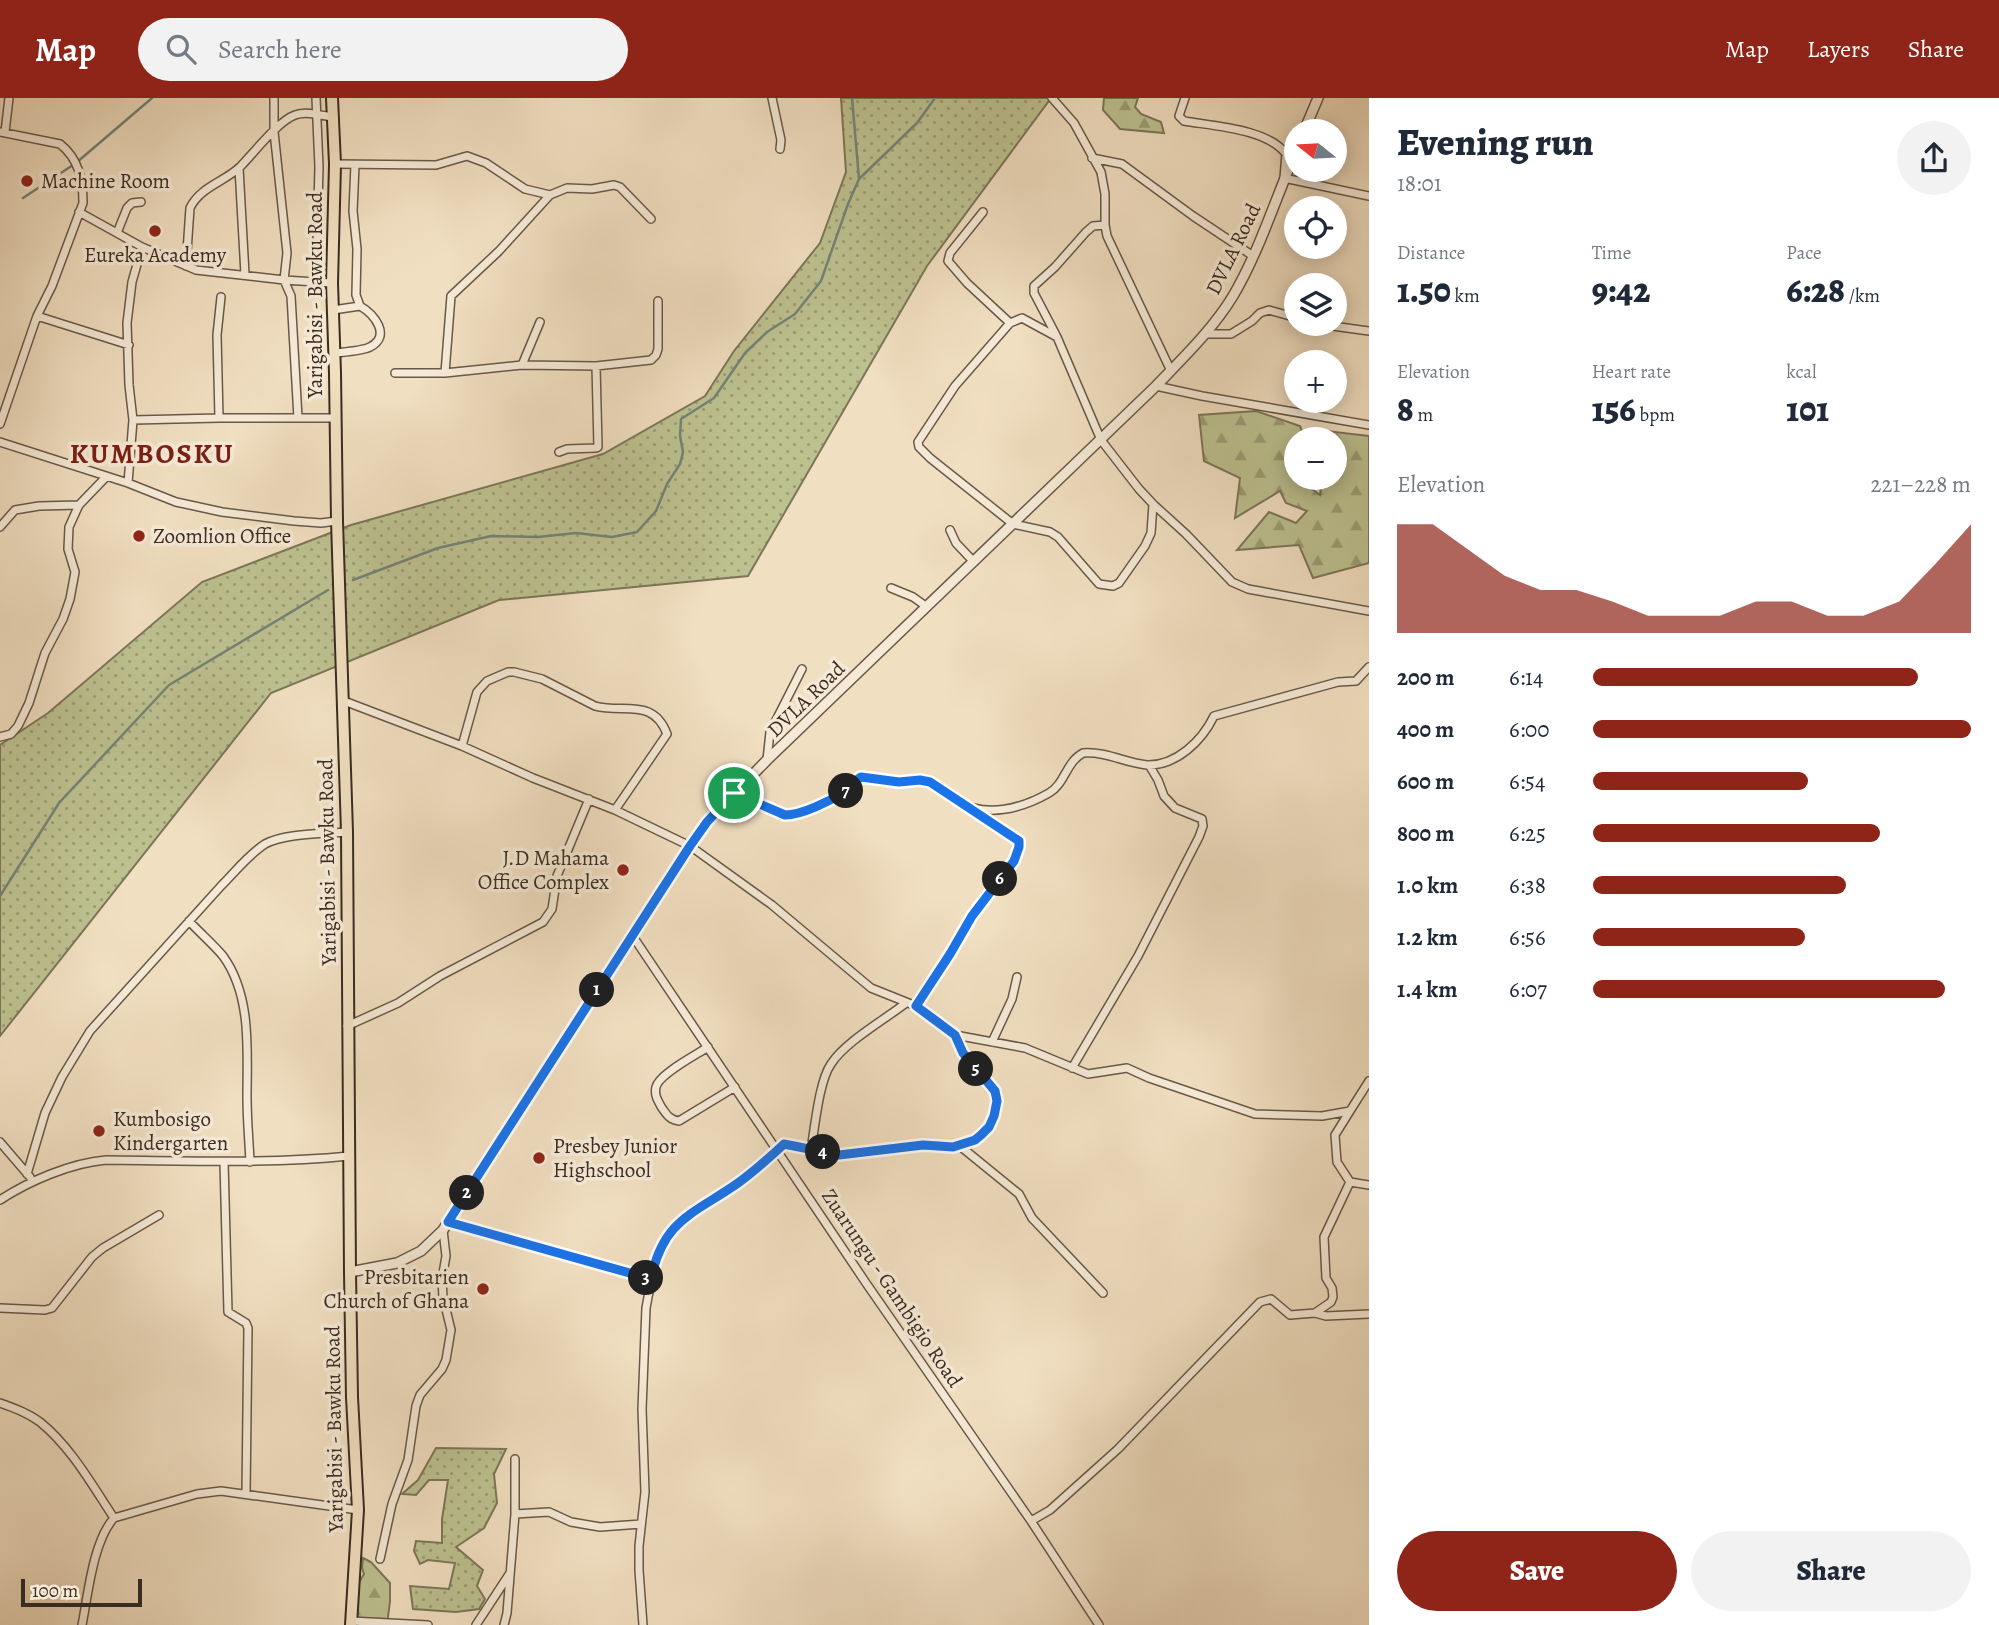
<!DOCTYPE html>
<html lang="en">
<head>
<meta charset="utf-8">
<style>
  body { margin:0; font-family:Alegreya,serif; background:#f2f2f3; color:#1f2937; height:100vh; display:flex; flex-direction:column; font-size:26px; white-space:nowrap }
  * { box-sizing:border-box; margin:0 }
  p { font-size:23px; color:#747a83 }
  .icon { flex:none; width:38px; height:38px; fill:none; stroke:currentColor; stroke-width:2; stroke-linecap:round; stroke-linejoin:round }
  .map { position:relative; flex:1; overflow:hidden }
  .panel { display:flex; flex-direction:column; background:#fff; width:630px }
  .panel>* { flex:none }
  .needle { width:46px; rotate:288deg }
  .buttons { position:absolute; left:1284px; top:21px; display:grid; gap:14px }
  .buttons a { display:grid; place-items:center; width:63px; height:63px; border-radius:50%; background:#fff; box-shadow:0 4px 18px #0003; font-size:35px }
  .scale { position:absolute; left:21px; bottom:18px; width:121px; box-sizing:border-box; padding-left:7px; border:4px solid #3a2c21; border-top:0; font-size:19px; line-height:24px; white-space:nowrap; color:#3a2c21; -webkit-text-stroke:5px #f6ead7; paint-order:stroke }
  .pin { position:absolute; display:grid; place-items:center; width:60px; height:60px; color:#fff; margin:-30px; border:4px solid #fff; border-radius:50%; box-shadow:0 2px 7px #0007 }
  .km { position:absolute; width:35px; height:35px; margin:-18px; border-radius:50%; background:#222; color:#fff; font-size:19px; line-height:35px; text-align:center }
  .round { display:grid; place-items:center; flex:none; width:74px; height:74px; border-radius:37px; background:#f2f2f3 }
  .headline { display:flex; align-items:center; justify-content:space-between; height:119px; padding:0 28px }
  h1 { font-size:38px; font-weight:800; line-height:52px }
  .figures { display:grid; grid-template-columns:repeat(3,1fr); gap:10px; height:119px; padding:7px 28px }
  .figures div { display:grid; align-content:center }
  .figures b { font-size:35px; font-weight:800 }
  .figures small { font-size:19px; font-weight:400 }
  .figures p { font-size:19px }
  .chart { height:196px; padding:14px 28px }
  .chart p { display:flex; justify-content:space-between }
  .chart svg { width:100%; height:126px; margin-top:7px; fill:#8f2418; opacity:.7 }
  .action { display:flex; gap:14px; margin-top:auto; padding:14px 28px }
  .action a { flex:1; height:80px; border-radius:42px; background:#8f2418; color:#fff; font-size:28px; font-weight:800; line-height:80px; text-align:center }
  .action a+a { background:#f2f2f3; color:#1f2937 }
  ul { padding:0 28px; list-style:none; font-size:23px }
  li { display:grid; grid-template-columns:112px 84px 1fr; align-items:center; height:52px }
  li i { height:18px; border-radius:9px; background:#8f2418 }
  header { display:flex; align-items:center; gap:42px; box-sizing:border-box; height:98px; padding:0 35px; background:#8f2418; color:#fff }
  header strong { font-size:33px }
  nav { display:flex; gap:38px; margin-inline-start:auto; font-size:24px }
  .search { width:490px; height:63px; background:#f2f2f3; display:flex; align-items:center; gap:18px; box-sizing:border-box; padding:0 24px; border-radius:38px; color:#747a83; font-size:26px }
  main { display:flex; flex:1; min-height:0 }
  .map>svg:first-child { display:block }
  .grass { fill:url(#grass-dots); stroke:#7c7658; stroke-width:2 }
  .forest { fill:url(#forest-firs); stroke:#7c7658; stroke-width:2 }
  .lines { fill:none; stroke-linecap:round; stroke-linejoin:round }
  .stream { stroke:#748376; stroke-width:2.5 }
  .minor-casing { stroke:#685949; stroke-width:10 }
  .tertiary-casing { stroke:#685949; stroke-width:12 }
  .trunk-casing { stroke:#3a2c21; stroke-width:14 }
  .minor { stroke:#f6ead7; stroke-width:7 }
  .tertiary { stroke:#f6ead7; stroke-width:9 }
  .trunk { stroke:#f1dfc1; stroke-width:10 }
  .route-casing { stroke:#fff; stroke-width:14 }
  .route { stroke:#1a73e8; stroke-width:9 }
  .poi-dot { fill:#8f2418; stroke:#f6ead7; stroke-width:2.5 }
  .labels { text-anchor:middle; stroke-width:7; stroke-linejoin:round; paint-order:stroke }
  .poi-label { font-size:21px; fill:#3a2c21; stroke:#f6ead7; text-anchor:start }
  .street-label { font-size:21px; fill:#3a2c21; stroke:#f6ead7 }
  .district-label { font-size:28px; font-weight:bold; letter-spacing:2px; fill:#7a1f14; stroke:#f6ead7 }
</style>
</head>
<body>
<header>
<strong>Map</strong>
<div class="search"><svg class="icon" aria-label="search" viewBox="0 0 24 24"><circle cx="10" cy="10" r="6"/><path d="M15 15l6 6"/></svg>Search here</div>
<nav><a>Map</a><a>Layers</a><a>Share</a></nav>
</header>
<main>
<div class="map">
<svg width="1369" height="1527" viewBox="0 0 1369 1527">
  <defs>
    <pattern id="grass-dots" width="8" height="8" patternUnits="userSpaceOnUse" patternTransform="scale(1.75)"><rect width="8" height="8" fill="#bdc190"/><path d="M2 2h.1M6 6h.1" fill="none" stroke="#9b9d75" stroke-width="1.8" stroke-linecap="round"/></pattern>
    <pattern id="forest-firs" width="22" height="20" patternUnits="userSpaceOnUse" patternTransform="scale(1.75)"><rect width="22" height="20" fill="#bdc190"/><path d="M5 1l3.5 6h-7zM16 11l3.5 6h-7z" fill="#9b9d75"/></pattern>
  </defs>
  <rect width="100%" height="100%" fill="#f1dfc1"/>
  <filter id="stains"><feTurbulence type="fractalNoise" baseFrequency=".00286" numOctaves="4"/><feColorMatrix values="0 0 0 0 .2 0 0 0 0 .09 0 0 0 0 .02 0 0 0 .5 -.17"/></filter>
  <radialGradient id="worn" r=".72"><stop offset=".6" stop-color="#630" stop-opacity="0"/><stop offset="1" stop-color="#630" stop-opacity=".3"/></radialGradient>
  <path class="grass" d="M841 0H1051L927 168 748 478 499 502 271 595 0 938V647L48 615 202 484 351 427 603 356 705 298 734 253 820 145 846 74Z
    M436 1350 506 1351 494 1376 497 1405 484 1430 456 1449 483 1472 477 1488 485 1501 479 1511 456 1514 413 1511 410 1488 449 1491 455 1465 428 1462 420 1466 414 1453 416 1443 442 1445V1421L448 1382H429L416 1397 402 1396 418 1382Z"/>
  <path class="forest" d="M1104 0H1138L1135 9 1141 16 1161 24 1164 35 1120 31 1103 12Z
    M1256 313 1300 328 1305 341H1297V380H1314L1312 391 1320 397 1322 380H1335V341H1326L1327 333 1369 338V465L1313 480 1299 447 1237 452 1269 414 1296 425 1307 413 1286 405 1280 393 1235 420 1240 380 1204 363 1199 317Z
    M363 1460 371 1464 390 1485V1503L387 1527H353L357 1488 364 1476 362 1470Z"/>
  <g class="lines">
    <path class="stream" d="M859 81 917 25 935 0
      M23 100 76 65 152 0
      M353 482 438 450 491 438 538 439 576 435 612 439 637 434 656 413 667 386 680 366 683 354 680 338 681 321 714 300 745 255 767 234 795 216 821 183 848 106 859 81 852 0
      M0 798 59 705 169 587 328 492"/>
    <defs>
      <path id="minor" d="M274 0V34L287 155 284 182 291 198 298 320
        M316 0 319 69 316 184
        M772 0 781 42 780 51
        M1052 0 1074 25 1101 74 1105 96V127L1107 138 1171 273
        M1185 0 1179 18 1184 23C1214 28 1268 31 1286 56L1284 80 1369 98
        M0 34 60 46C79 61 83 82 83 105L52 188 37 218 0 326
        M5 34 9 0
        M1092 60 1122 66 1193 118 1253 158
        M335 66 436 67 467 58 486 65 525 91 550 97
        M239 70 245 176
        M79 114 142 149 196 172 284 182 332 185
        M983 114 950 155 948 163 967 185 1010 225
        M117 135 127 110 132 105 141 104
        M186 168 190 110C200 89 224 84 240 69 253 56 278 23 295 17 306 13 320 17 332 19
        M333 212 360 208
        M37 218 129 247
        M1318 226 1369 233
        M1205 236H1231L1252 223 1260 215 1269 212 1297 220
        M1056 237 1034 195V188L1055 169 1086 134 1093 128 1105 127
        M335 255C344 254 362 253 370 249 392 238 374 216 360 208L356 197 357 151 353 113 355 67
        M522 267 540 224
        M395 275H445L522 267 596 268 651 262 656 257 658 251V203
        M445 275 451 198 499 153 550 97 567 90 592 91 614 87 620 89 651 121
        M1156 288 1202 298 1369 327
        M219 320 217 237 221 199
        M133 322 219 320H335
        M0 344 128 385 176 404 222 414 294 423 321 425 337 423
        M559 354 567 351 596 350 598 349 596 268
        M128 385 133 322 129 287 127 225 132 184 142 149
        M1153 406 1151 435 1145 448 1119 485 1113 488 1099 486 1058 439 1050 434 1013 426 930 360 919 349 918 344 955 288 1010 225 1022 220 1057 239 1101 342 1139 391 1153 406 1186 436 1232 484 1248 491 1369 513
        M0 429 15 412 39 408 79 407 106 379
        M950 432 956 445 973 463
        M891 490 913 499 927 509
        M344 603 462 648 533 680 615 712 690 748 772 807 871 890 916 908 949 931 955 937 963 955 995 993 997 1003 994 1018 989 1029 975 1042 960 1048 953 1049 923 1047 834 1057 795 1047 784 1046 739 1084 685 1119 671 1132 660 1148 654 1167 646 1210 642 1311 645 1394 639 1448V1472L643 1527
        M0 639 11 636 18 628 29 605 45 555 63 521 70 501 75 474 68 451 69 429 79 407
        M462 648 477 594 487 583 508 574H514L542 581 595 608C623 616 653 599 667 636L615 712
        M767 662 770 634 802 571
        M734 695 785 717C802 717 829 703 844 694 851 690 854 683 861 679 873 681 886 684 899 684 909 684 920 680 931 684 940 688 948 697 957 703 986 720 1021 711 1049 695 1065 686 1066 664 1083 655 1105 653 1126 665 1147 667 1176 668 1202 643 1214 618L1338 584 1356 583 1369 569
        M189 823C200 835 213 846 223 858 252 898 247 953 247 999 247 1021 249 1042 250 1064
        M632 837 866 1185 1031 1423 1099 1527
        M916 908 950 856 972 818 1014 763 1019 749V743L973 712
        M347 928 398 905 440 878 543 824 552 811 557 778 589 701
        M955 937 1025 950 1088 976 1127 970 1149 980 1255 1016 1322 1018 1350 1013 1369 983
        M992 944 1012 901 1017 879
        M708 949C696 957 659 976 656 989 654 997 658 1003 662 1010 667 1017 670 1022 679 1023L735 989
        M1072 970 1138 858 1199 739 1203 728 1202 721 1175 710 1164 698 1158 682 1149 667
        M1350 1013 1335 1037 1337 1064 1350 1084 1369 1087
        M0 1044 30 1079
        M960 1048 1019 1096 1032 1120 1103 1195
        M811 1051C815 1029 819 983 831 966 845 944 884 922 906 905
        M224 1064 228 1214 246 1225 248 1230 246 1396
        M27 1076 45 1015 62 979 90 933 221 788C235 774 248 757 265 746 285 735 323 736 347 734
        M0 1102C29 1083 71 1065 106 1062 187 1063 268 1066 349 1058
        M448 1124 651 1181
        M0 1210 45 1212 52 1210 92 1159 103 1150 159 1117
        M1315 1215 1326 1218 1369 1216
        M0 1305C14 1310 28 1315 40 1324 71 1349 92 1387 114 1420
        M515 1416 549 1414 571 1424 600 1429 641 1426
        M1031 1423 1050 1412 1118 1351 1260 1204 1271 1201 1290 1217 1315 1215 1331 1204 1333 1199 1332 1190 1326 1180 1324 1139 1350 1084
        M380 1461 392 1406 408 1362 416 1308 420 1297 442 1271 446 1262 451 1232 443 1199 442 1181 446 1158 443 1132
        M351 1523 428 1527
        M82 1527C88 1497 93 1443 114 1420L197 1396 221 1393 358 1412
        M476 1527 510 1475
        M504 1527 507 1515 515 1416V1361"/>
      <path id="tertiary" d="M1304 33 1318 0
        M350 1174 397 1165 421 1153 443 1132 690 748 707 724 767 662 1156 288C1183 260 1213 231 1233 198 1260 152 1276 99 1297 51"/>
      <path id="trunk" d="M332 0 335 66 332 185 335 275 337 423 347 734 350 1174 352 1299 358 1412 351 1527"/>
    </defs>
    <use href="#minor" class="minor-casing"/>
    <use href="#tertiary" class="tertiary-casing"/>
    <use href="#trunk" class="trunk-casing"/>
    <use href="#minor" class="minor"/>
    <use href="#tertiary" class="tertiary"/>
    <use href="#trunk" class="trunk"/>
  </g>
  <g class="lines">
    <defs>
      <path id="route" d="M861 679 899 684 920 682 930 684 1019 743V749L1014 763 972 818 950 856 916 908 955 937 963 955 995 993 997 1003 994 1018 989 1029 981 1037 975 1042 953 1049 923 1047 839 1057 784 1046C770 1059 755 1073 738 1085 694 1116 663 1121 651 1181L448 1124 690 748 707 724 734 695 785 717C802 717 830 703 844 694 851 690 854 683 861 679Z"/>
    </defs>
    <use href="#route" class="route-casing"/>
    <use href="#route" class="route"/>
  </g>
  <g class="poi-dot">
    <circle cx="27" cy="83" r="7"/>
    <circle cx="155" cy="133" r="7"/>
    <circle cx="139" cy="438" r="7"/>
    <circle cx="623" cy="772" r="7"/>
    <circle cx="99" cy="1033" r="7"/>
    <circle cx="539" cy="1060" r="7"/>
    <circle cx="483" cy="1191" r="7"/>
  </g>
  <g class="labels">
    <g class="poi-label">
      <text x="41" y="90">Machine Room</text>
      <text x="155" y="164" text-anchor="middle">Eureka Academy</text>
      <text x="153" y="445">Zoomlion Office</text>
      <text x="609" y="767" text-anchor="end">J.D Mahama<tspan x="609" dy="24">Office Complex</tspan></text>
      <text x="113" y="1028">Kumbosigo<tspan x="113" dy="24">Kindergarten</tspan></text>
      <text x="553" y="1055">Presbey Junior<tspan x="553" dy="24">Highschool</tspan></text>
      <text x="469" y="1186" text-anchor="end">Presbitarien<tspan x="469" dy="24">Church of Ghana</tspan></text>
    </g>
    <g class="street-label">
      <text transform="translate(1233 151) rotate(-64)" y="7">DVLA Road</text>
      <text transform="translate(315 197) rotate(-90)" y="7">Yarigabisi - Bawku Road</text>
      <text transform="translate(806 601) rotate(-44)" y="7">DVLA Road</text>
      <text transform="translate(327 764) rotate(-91)" y="7">Yarigabisi - Bawku Road</text>
      <text transform="translate(892 1190) rotate(56)" y="7">Zuarungu - Gambigio Road</text>
      <text transform="translate(334 1331) rotate(-91)" y="7">Yarigabisi - Bawku Road</text>
    </g>
    <g class="district-label">
      <text x="152" y="365">KUMBOSKU</text>
    </g>
  </g>
  <rect width="100%" height="100%" filter="url(#stains)"/>
  <rect width="100%" height="100%" fill="url(#worn)"/>
</svg>
<div class="buttons">
<a><svg class="needle" viewBox="-14 -14 28 28"><path d="M0-13l5 13h-10z" fill="#e53935"/><path d="M0 13l5-13h-10z" fill="#747a83"/></svg></a>
<a><svg class="icon" aria-label="locate" viewBox="0 0 24 24"><circle cx="12" cy="12" r="6"/><path d="M12 2v4M12 18v4M2 12h4M18 12h4"/></svg></a>
<a><svg class="icon" aria-label="layers" viewBox="0 0 24 24"><path d="M12 4l9 5-9 5-9-5zM3 14l9 5 9-5"/></svg></a>
<a>+</a>
<a>−</a>
</div>
<div class="scale">100 m</div>
<div class="pin" style="left:734px;top:695px;background:#1e9e55"><svg class="icon" aria-label="arrive" viewBox="0 0 24 24"><path d="M6 21V4h12l-3 4 3 4H6"/></svg></div>
<b class="km" style="left:597px;top:892px">1</b>
<b class="km" style="left:467px;top:1095px">2</b>
<b class="km" style="left:646px;top:1180px">3</b>
<b class="km" style="left:823px;top:1054px">4</b>
<b class="km" style="left:976px;top:971px">5</b>
<b class="km" style="left:1000px;top:781px">6</b>
<b class="km" style="left:846px;top:693px">7</b>
</div>
<section class="panel">
<div class="headline"><div><h1>Evening run</h1><p>18:01</p></div><a class="round"><svg class="icon" aria-label="share" viewBox="0 0 24 24"><path d="M12 15V3M7 8l5-5 5 5M5 13v7h14v-7"/></svg></a></div>
<div class="figures">
<div><p>Distance</p><b>1.50<small> km</small></b></div>
<div><p>Time</p><b>9:42</b></div>
<div><p>Pace</p><b>6:28<small> /km</small></b></div>
</div>
<div class="figures">
<div><p>Elevation</p><b>8<small> m</small></b></div>
<div><p>Heart rate</p><b>156<small> bpm</small></b></div>
<div><p>kcal</p><b>101</b></div>
</div>
<div class="chart"><p><span>Elevation</span>221–228 m</p>
<svg viewBox="0 0 160 44" preserveAspectRatio="none"><path d="M0 44V6L10 6L20 15L30 24L40 29L50 29L60 33L70 38L80 38L90 38L100 33L110 33L120 38L130 38L140 33L150 20L160 6V44z"/></svg>
</div>
<ul>
<li><b>200 m</b>6:14<i style="width:86%"></i></li>
<li><b>400 m</b>6:00<i style="width:100%"></i></li>
<li><b>600 m</b>6:54<i style="width:57%"></i></li>
<li><b>800 m</b>6:25<i style="width:76%"></i></li>
<li><b>1.0 km</b>6:38<i style="width:67%"></i></li>
<li><b>1.2 km</b>6:56<i style="width:56%"></i></li>
<li><b>1.4 km</b>6:07<i style="width:93%"></i></li>
</ul>
<div class="action"><a>Save</a><a>Share</a></div>
</section>
</main>
</body>
</html>
